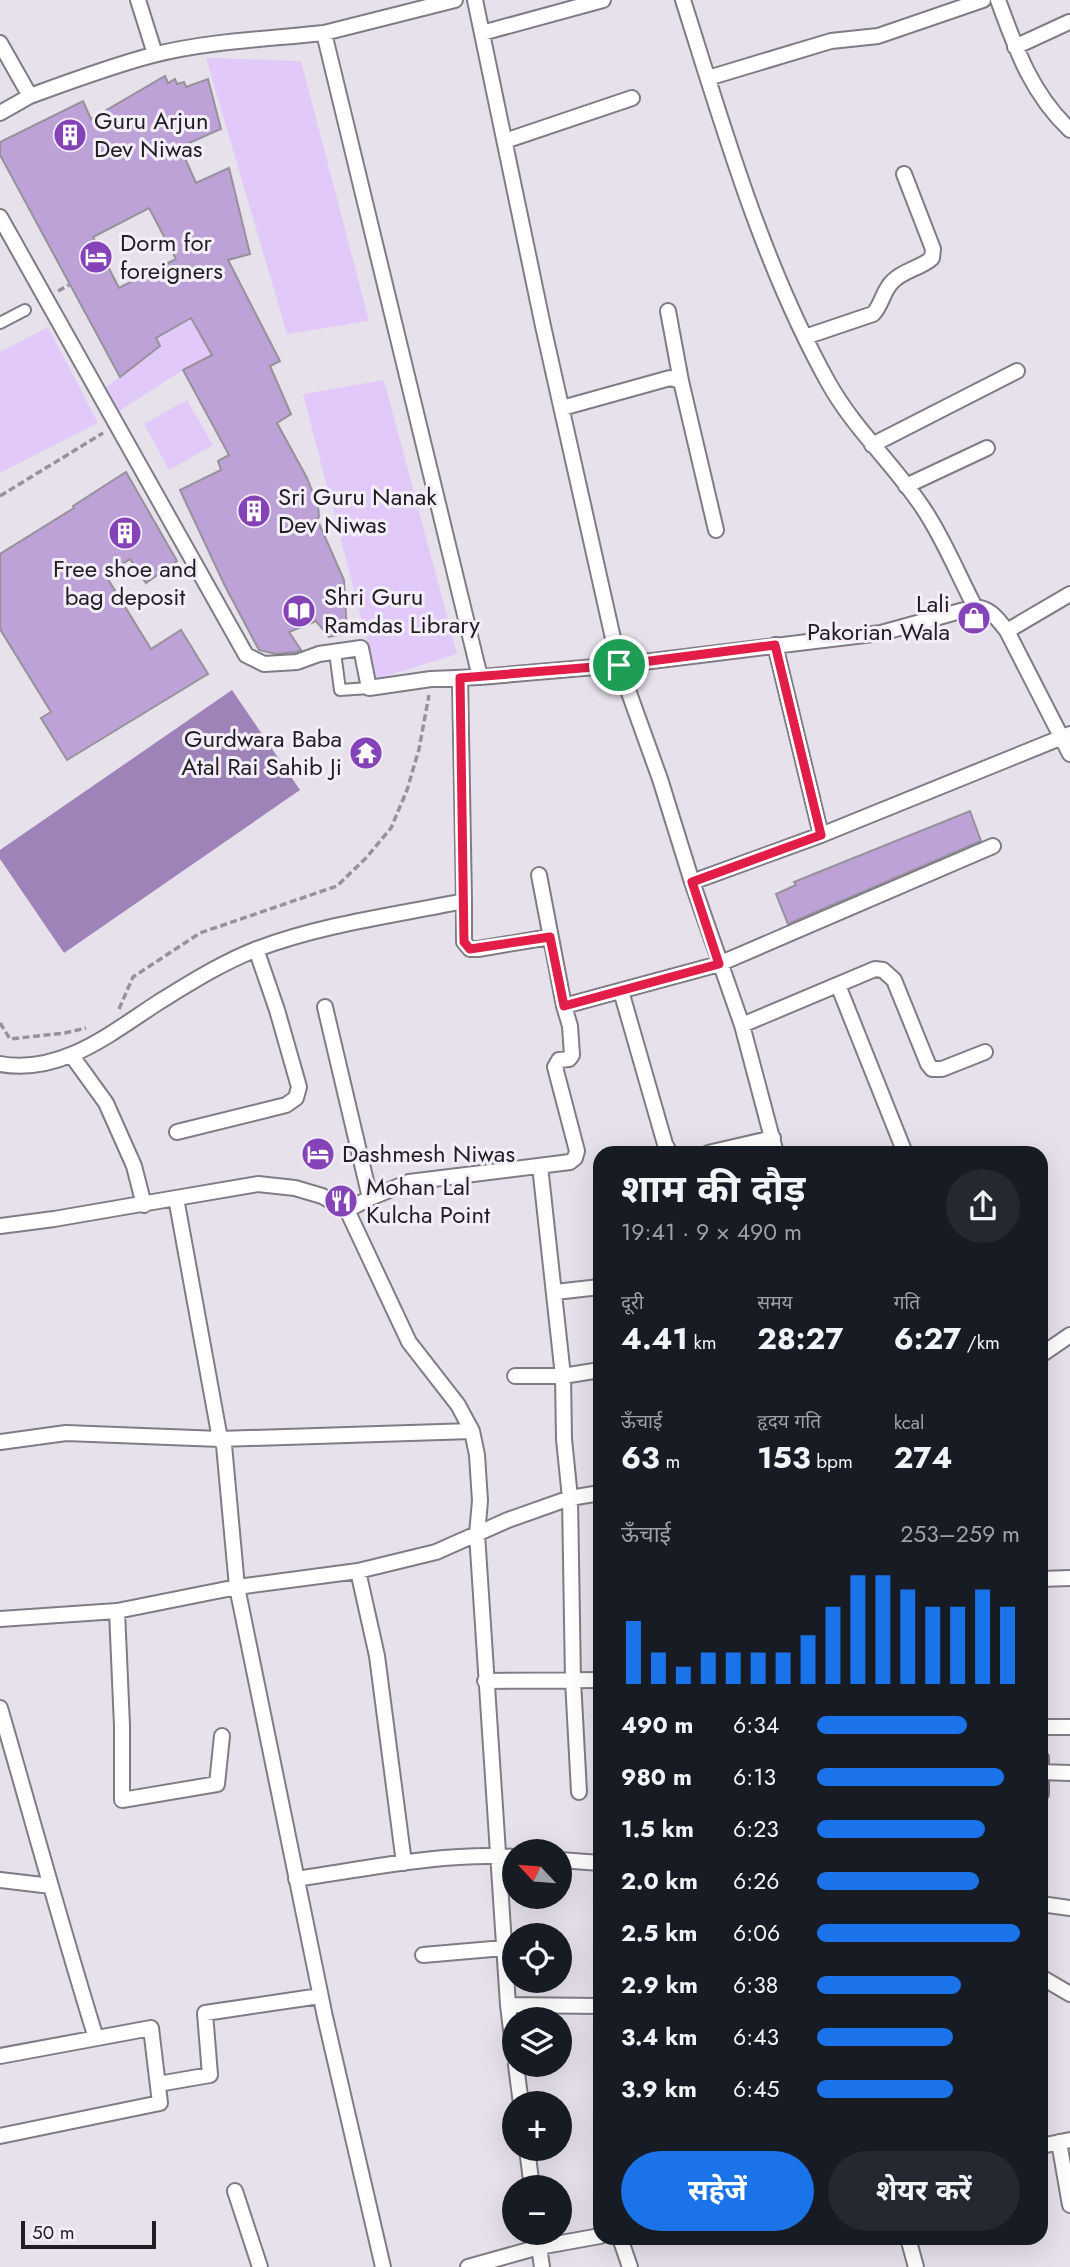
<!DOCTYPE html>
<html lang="hi">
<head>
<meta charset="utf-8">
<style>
  body { margin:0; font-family:Jost,"Noto Sans Devanagari",sans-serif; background:#242831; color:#f1f3f6; height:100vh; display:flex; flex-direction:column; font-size:26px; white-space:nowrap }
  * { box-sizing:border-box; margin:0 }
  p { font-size:23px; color:#9ea1a6 }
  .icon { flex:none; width:38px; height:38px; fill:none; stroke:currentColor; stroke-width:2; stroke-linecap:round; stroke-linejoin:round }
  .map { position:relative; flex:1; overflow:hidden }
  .details { position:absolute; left:593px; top:1146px; width:455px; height:1099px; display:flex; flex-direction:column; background:#171b24; border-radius:21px; box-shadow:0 7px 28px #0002 }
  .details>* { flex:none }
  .needle { width:46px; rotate:296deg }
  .controls { position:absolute; left:502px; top:1839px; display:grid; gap:14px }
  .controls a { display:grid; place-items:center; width:70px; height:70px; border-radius:50%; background:#171b24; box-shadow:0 7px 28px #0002; font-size:35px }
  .scale { position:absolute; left:21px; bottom:18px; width:135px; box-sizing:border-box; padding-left:7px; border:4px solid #201e22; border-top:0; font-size:19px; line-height:24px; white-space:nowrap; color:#201e22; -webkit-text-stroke:5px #f3eef8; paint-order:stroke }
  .pin { position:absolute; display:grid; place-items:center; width:60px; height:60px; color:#fff; margin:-30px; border:4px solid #fff; border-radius:50%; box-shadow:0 2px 7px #0007 }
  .round { display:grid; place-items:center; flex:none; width:74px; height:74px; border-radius:37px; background:#242831 }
  .head { display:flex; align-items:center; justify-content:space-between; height:119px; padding:0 28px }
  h1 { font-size:38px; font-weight:700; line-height:52px }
  .metrics { display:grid; grid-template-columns:repeat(3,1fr); gap:10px; height:119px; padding:7px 28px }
  .metrics div { display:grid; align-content:center }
  .metrics b { font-size:30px; font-weight:700 }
  .metrics small { font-size:19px; font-weight:400 }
  .metrics p { font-size:19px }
  .chart { height:196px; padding:14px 28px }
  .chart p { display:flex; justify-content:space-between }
  .chart svg { width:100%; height:126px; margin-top:7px; stroke:#1a73e8; stroke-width:6 }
  .button { display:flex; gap:14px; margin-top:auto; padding:14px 28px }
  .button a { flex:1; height:80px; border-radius:42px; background:#1a73e8; color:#fff; font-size:28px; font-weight:700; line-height:80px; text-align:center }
  .button a+a { background:#242831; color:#f1f3f6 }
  ul { padding:0 28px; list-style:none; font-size:23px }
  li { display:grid; grid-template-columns:112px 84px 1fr; align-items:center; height:52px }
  li i { height:18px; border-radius:9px; background:#1a73e8 }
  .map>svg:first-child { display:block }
  .green { fill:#e1cafa }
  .water { fill:#9d83b8 }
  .building { fill:#bda2d8; stroke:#96919a; stroke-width:2; fill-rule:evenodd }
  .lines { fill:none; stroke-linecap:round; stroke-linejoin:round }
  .pedestrian-casing { stroke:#807c85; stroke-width:14 }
  .minor-casing { stroke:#807c85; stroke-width:18 }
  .path { stroke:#96929a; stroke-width:3.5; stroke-dasharray:7 3.5; stroke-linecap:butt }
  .pedestrian { stroke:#fff; stroke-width:10 }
  .minor { stroke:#fff; stroke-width:14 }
  .route-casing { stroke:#fff; stroke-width:14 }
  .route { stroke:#e11d48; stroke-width:9 }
  .labels { text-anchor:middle; stroke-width:6; stroke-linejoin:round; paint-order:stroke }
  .poi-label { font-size:24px; fill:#201e22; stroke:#f3eef8; text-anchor:start }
</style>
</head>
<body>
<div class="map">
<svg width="1070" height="2267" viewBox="0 0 1070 2267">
  <rect width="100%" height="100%" fill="#e6e1eb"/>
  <path class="green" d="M206 58 301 61 369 321 287 334Z
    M201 312 192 321 212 355 183 370 116 413 102 390 159 347 156 338Z
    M48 327 98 423 0 473V352Z
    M384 380 457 654 377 679 303 394Z
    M187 400 213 445 169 470 144 424Z"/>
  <path class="water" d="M232 690 300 790 64 953 0 859V850Z"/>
  <path class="building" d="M165 76 168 83 175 79 177 84 184 82 186 87 208 79 221 129 180 147 196 183 229 168 250 254 228 260 280 361 270 366 291 414 277 423 307 478 318 506 319 517 317 519 344 580 347 633 329 637 316 621 289 632 301 650 295 652 276 654 259 650 225 586 180 490 221 470 218 461 229 455 183 370 212 355 191 318 156 338 160 346 120 377 0 155V142L83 101 91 119ZM149 208 176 259 119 288 93 237Z
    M126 472 177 561 146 583 130 559 106 576 151 649 181 630 208 674 67 760 41 718 51 712 0 629V554L74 508 73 506Z
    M970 811 981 841 788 924 776 894 796 885 794 882Z"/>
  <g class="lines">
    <defs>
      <path id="pedestrian" d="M0 323 25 310
        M335 652 340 690 369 688"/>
      <path id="minor" d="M138 0 155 54
        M455 0 324 33 480 677 619 665 881 633 975 607C991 609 997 618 1007 631L1070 594
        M475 0 543 326 619 665 660 779 692 882 742 1025 776 1153
        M683 0C724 129 762 263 828 382 854 429 894 464 923 508 944 539 958 575 975 607
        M998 0C1016 49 1031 93 1070 130
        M482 33 603 0
        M0 43 30 96C71 81 111 66 153 55 208 41 268 39 324 33
        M1015 47 1069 22
        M708 78 831 41 878 36 983 0
        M0 113 30 96
        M505 141 632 98
        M0 217 246 655 264 664 297 662 319 654 361 648 369 688 431 679 480 677
        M668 311 681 381
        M805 337 873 314C882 305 883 290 893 281 904 270 921 268 932 258L933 249 904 174
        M562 408 670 378 681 381 716 530
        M872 445 1017 371
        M906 486 987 448
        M1007 631 1070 754
        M775 645 821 835
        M539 875 564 1006 719 964 993 846
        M692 882 821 835 1070 734
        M464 901V942L470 949H478L550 937
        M838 985 905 1153
        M621 991 665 1144 670 1153
        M325 1007 370 1198
        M742 1025 875 969 883 970 894 980 928 1064 932 1069H942L985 1052
        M72 1056 106 1103 134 1166 144 1205
        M0 1064C61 1075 111 1033 159 1002 190 983 223 962 257 949 323 924 396 915 464 901L460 678
        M177 1132 286 1105 296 1098 299 1087 277 1010 256 949
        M708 1153 773 1138
        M540 1166 563 1376 564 1439 570 1498 573 1680 579 1792
        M176 1198 258 1184 295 1188 322 1196 347 1210 409 1342 458 1405 472 1431
        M347 1210 370 1198 409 1182 570 1162 575 1158 577 1151 555 1067 559 1060 569 1059 572 1055 570 1026 564 1006
        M0 1226 54 1219 176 1198 220 1439 224 1445 237 1587 325 2017 383 2267
        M555 1292 600 1287
        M1041 1355 1070 1335
        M515 1376H563L600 1370
        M0 1442 66 1433 220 1439 472 1431 477 1455 480 1501 477 1534 508 2005 514 2055
        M358 1571 377 1656 404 1863
        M1041 1579 1070 1578
        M117 1611 122 1726V1800L217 1784 222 1736
        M0 1619 117 1611 237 1587 358 1571 436 1552 508 1520 570 1498 600 1493
        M485 1681 600 1680
        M0 1708C32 1818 62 1929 96 2038
        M1041 1727H1070
        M1041 1758V1794
        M1041 1772 1070 1773
        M560 1860 600 1863
        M296 1879C364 1869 446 1852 514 1857
        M0 1880 51 1886
        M1041 1904 1070 1908
        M423 1955 504 1948
        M1041 1977 1070 1994
        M508 2005 600 2006
        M0 2056 151 2028 160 2103 0 2136
        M516 2065 521 2104
        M158 2084 210 2075 205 2013 320 1996
        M1059 2142 1070 2205
        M1041 2146 1070 2140
        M527 2149 532 2188
        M235 2191 260 2267
        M537 2233 542 2267
        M620 2238 630 2267
        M908 2238 916 2267
        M468 2267 539 2247 600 2236"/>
    </defs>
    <use href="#pedestrian" class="pedestrian-casing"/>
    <use href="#minor" class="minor-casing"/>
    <path class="path" d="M58 291 69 285
      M0 496 103 433
      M119 1009 133 977 200 933 337 886 366 858 391 828 407 790 419 749 429 695
      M0 1023 10 1039 65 1033 86 1028"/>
    <use href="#pedestrian" class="pedestrian"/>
    <use href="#minor" class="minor"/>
  </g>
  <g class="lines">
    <defs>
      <path id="route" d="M775 645 821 835 692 882 719 964 564 1006 550 937 470 949 464 942 460 678 619 665Z"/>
    </defs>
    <use href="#route" class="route-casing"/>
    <use href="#route" class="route"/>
  </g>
  <defs>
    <symbol id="building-disc" viewBox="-11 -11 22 22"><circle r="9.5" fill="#8543b8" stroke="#f3eef8"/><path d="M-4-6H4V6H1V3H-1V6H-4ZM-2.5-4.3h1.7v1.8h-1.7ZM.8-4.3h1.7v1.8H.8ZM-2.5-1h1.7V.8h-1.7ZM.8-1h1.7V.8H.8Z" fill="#fff"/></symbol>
    <symbol id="hotel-disc" viewBox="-11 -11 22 22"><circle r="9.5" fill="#8543b8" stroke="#f3eef8"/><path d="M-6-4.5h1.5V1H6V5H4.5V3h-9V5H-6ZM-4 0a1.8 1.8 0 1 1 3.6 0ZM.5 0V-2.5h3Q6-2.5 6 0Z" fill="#fff"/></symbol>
    <symbol id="library-disc" viewBox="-11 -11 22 22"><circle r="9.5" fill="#8543b8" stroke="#f3eef8"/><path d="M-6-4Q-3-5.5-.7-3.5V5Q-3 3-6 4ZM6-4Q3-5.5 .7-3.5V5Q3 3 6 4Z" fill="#fff"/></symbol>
    <symbol id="shop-disc" viewBox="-11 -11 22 22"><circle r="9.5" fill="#8543b8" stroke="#f3eef8"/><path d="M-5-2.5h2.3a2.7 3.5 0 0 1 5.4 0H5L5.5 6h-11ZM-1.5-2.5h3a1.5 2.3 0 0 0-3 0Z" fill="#fff"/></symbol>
    <symbol id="temple-disc" viewBox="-11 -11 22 22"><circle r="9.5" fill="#8543b8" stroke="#f3eef8"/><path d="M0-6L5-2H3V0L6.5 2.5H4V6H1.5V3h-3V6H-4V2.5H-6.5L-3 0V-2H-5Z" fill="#fff"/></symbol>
    <symbol id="restaurant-disc" viewBox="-11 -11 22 22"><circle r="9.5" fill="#8543b8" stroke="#f3eef8"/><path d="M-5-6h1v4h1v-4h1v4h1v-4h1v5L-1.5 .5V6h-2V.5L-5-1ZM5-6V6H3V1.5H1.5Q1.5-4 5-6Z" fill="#fff"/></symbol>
  </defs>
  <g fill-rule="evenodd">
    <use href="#building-disc" x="51" y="116" width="38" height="38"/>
    <use href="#hotel-disc" x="77" y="238" width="38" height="38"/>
    <use href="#building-disc" x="235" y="492" width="38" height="38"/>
    <use href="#building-disc" x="106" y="514" width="38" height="38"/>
    <use href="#library-disc" x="280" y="592" width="38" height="38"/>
    <use href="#shop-disc" x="955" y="599" width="38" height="38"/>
    <use href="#temple-disc" x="347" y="734" width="38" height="38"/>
    <use href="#hotel-disc" x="299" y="1135" width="38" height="38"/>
    <use href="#restaurant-disc" x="322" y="1182" width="38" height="38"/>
  </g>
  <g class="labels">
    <g class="poi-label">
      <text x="94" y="129">Guru Arjun<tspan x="94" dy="28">Dev Niwas</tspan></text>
      <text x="120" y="251">Dorm for<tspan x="120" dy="28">foreigners</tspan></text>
      <text x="278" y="505">Sri Guru Nanak<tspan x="278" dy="28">Dev Niwas</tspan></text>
      <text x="125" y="577" text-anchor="middle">Free shoe and<tspan x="125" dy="28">bag deposit</tspan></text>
      <text x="324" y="605">Shri Guru<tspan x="324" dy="28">Ramdas Library</tspan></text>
      <text x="950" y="612" text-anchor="end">Lali<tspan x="950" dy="28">Pakorian Wala</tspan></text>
      <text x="342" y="747" text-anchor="end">Gurdwara Baba<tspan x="342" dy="28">Atal Rai Sahib Ji</tspan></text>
      <text x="342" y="1162">Dashmesh Niwas</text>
      <text x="366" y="1195">Mohan Lal<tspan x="366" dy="28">Kulcha Point</tspan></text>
    </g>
  </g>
</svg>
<div class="controls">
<a><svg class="needle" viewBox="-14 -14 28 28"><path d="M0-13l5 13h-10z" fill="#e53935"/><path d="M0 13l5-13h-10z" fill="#9ea1a6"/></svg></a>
<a><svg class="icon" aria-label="locate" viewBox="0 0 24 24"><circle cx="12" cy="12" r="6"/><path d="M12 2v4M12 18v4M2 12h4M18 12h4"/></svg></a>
<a><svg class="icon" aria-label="layers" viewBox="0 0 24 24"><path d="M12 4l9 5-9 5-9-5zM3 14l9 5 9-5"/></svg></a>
<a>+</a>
<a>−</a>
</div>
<div class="scale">50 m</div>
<div class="pin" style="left:619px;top:665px;background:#1e9e55"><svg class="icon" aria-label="arrive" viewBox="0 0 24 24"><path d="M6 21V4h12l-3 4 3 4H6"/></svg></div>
<section class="details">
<div class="head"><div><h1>शाम की दौड़</h1><p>19:41 · 9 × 490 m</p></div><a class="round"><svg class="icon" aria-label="share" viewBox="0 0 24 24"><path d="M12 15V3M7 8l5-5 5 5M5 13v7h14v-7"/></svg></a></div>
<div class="metrics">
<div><p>दूरी</p><b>4.41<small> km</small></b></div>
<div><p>समय</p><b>28:27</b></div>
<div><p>गति</p><b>6:27<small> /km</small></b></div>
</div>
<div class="metrics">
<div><p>ऊँचाई</p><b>63<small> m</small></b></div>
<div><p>हृदय गति</p><b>153<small> bpm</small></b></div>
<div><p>kcal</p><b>274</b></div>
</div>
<div class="chart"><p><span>ऊँचाई</span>253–259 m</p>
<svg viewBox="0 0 160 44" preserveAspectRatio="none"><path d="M5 44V22M15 44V33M25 44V38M35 44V33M45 44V33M55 44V33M65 44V33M75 44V27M85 44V17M95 44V6M105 44V6M115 44V11M125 44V17M135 44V17M145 44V11M155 44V17"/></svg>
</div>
<ul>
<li><b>490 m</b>6:34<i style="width:74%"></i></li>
<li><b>980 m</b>6:13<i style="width:92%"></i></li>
<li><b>1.5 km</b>6:23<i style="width:83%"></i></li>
<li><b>2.0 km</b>6:26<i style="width:80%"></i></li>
<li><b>2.5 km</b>6:06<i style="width:100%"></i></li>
<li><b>2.9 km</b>6:38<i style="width:71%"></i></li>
<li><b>3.4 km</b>6:43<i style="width:67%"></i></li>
<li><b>3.9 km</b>6:45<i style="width:67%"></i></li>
</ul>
<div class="button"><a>सहेजें</a><a>शेयर करें</a></div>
</section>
</div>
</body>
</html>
